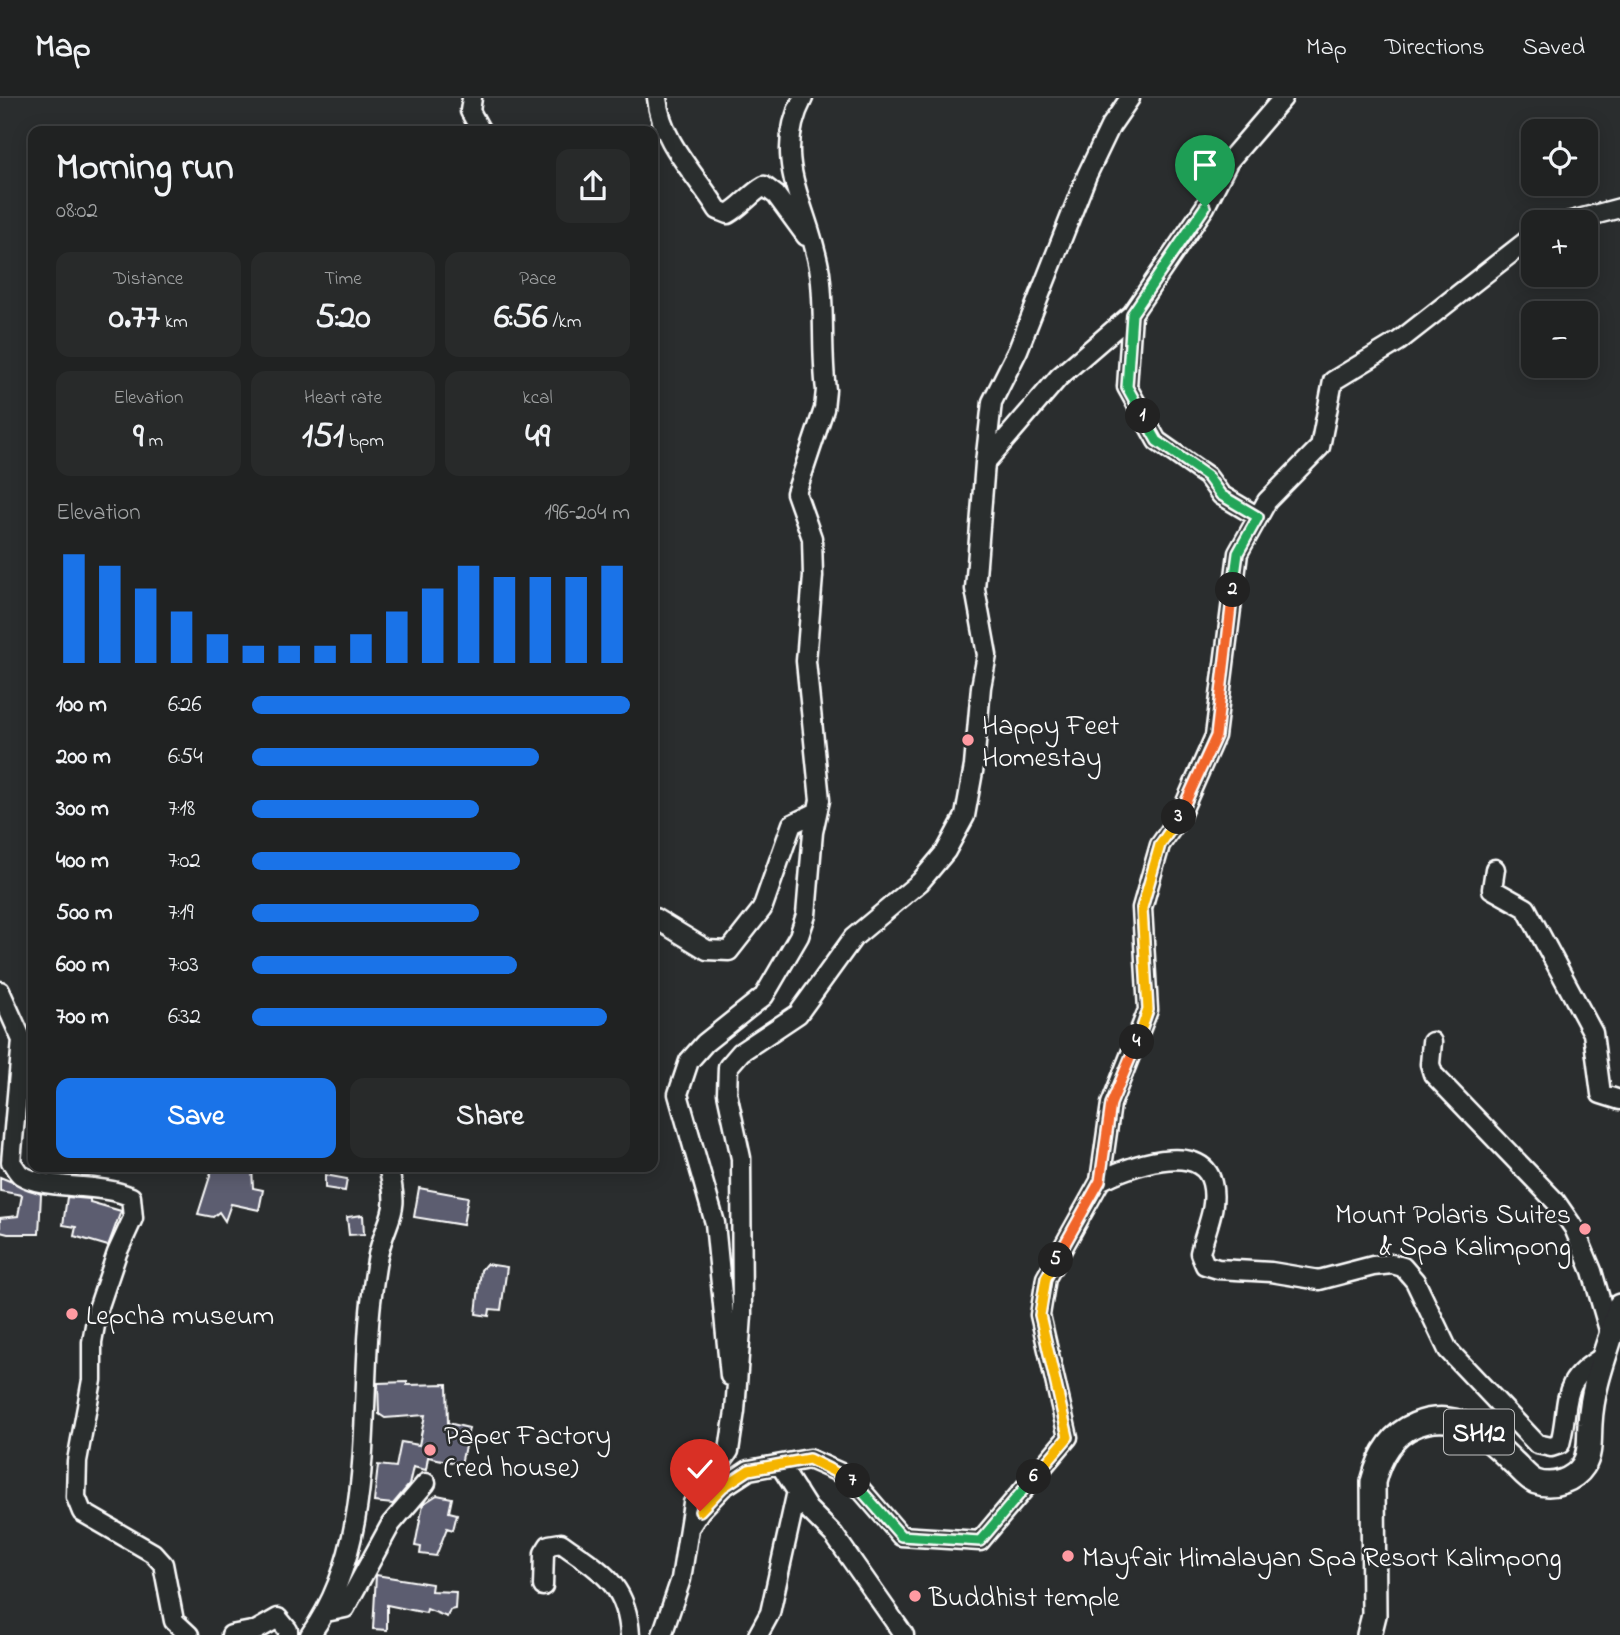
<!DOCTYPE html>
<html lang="en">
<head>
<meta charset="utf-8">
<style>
  body { margin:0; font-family:"Indie Flower",sans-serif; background:#282a2a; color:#f1f3f6; height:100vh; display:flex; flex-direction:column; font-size:26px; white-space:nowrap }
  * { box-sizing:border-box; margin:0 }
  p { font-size:23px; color:#a2a4a5 }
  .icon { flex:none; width:38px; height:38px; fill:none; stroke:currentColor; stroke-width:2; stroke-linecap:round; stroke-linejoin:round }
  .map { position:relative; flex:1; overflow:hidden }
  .side { position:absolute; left:28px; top:28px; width:630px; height:1046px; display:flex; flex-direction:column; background:#202222; border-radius:14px; box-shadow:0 4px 18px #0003,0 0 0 2px #3d3f40 }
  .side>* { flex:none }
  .controls { position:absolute; left:1521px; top:21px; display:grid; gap:14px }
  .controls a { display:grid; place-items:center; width:77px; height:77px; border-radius:14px; background:#202222; box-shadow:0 4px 18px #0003,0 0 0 2px #3d3f40; font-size:35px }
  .pin { position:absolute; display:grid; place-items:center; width:60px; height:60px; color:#fff; margin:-72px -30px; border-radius:50% 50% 50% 0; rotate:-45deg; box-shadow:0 0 7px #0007 }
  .pin .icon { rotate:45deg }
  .km { position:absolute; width:35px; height:35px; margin:-18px; border-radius:50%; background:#222; color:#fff; font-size:19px; line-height:35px; text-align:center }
  .round { display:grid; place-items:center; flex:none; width:74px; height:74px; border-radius:14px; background:#282a2a }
  .headline { display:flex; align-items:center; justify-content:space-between; height:119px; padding:0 28px }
  h1 { font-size:38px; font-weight:700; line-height:52px }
  .figures { display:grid; grid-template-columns:repeat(3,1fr); gap:10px; height:119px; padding:7px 28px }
  .figures div { display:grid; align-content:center; border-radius:14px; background:#282a2a; text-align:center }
  .figures b { font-size:35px; font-weight:700 }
  .figures small { font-size:19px; font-weight:400 }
  .figures p { font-size:19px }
  .chart { height:196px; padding:14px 28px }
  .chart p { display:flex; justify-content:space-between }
  .chart svg { width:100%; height:126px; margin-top:7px; stroke:#1a73e8; stroke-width:6 }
  .action { display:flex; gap:14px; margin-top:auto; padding:14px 28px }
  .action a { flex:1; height:80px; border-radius:14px; background:#1a73e8; color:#fff; font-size:28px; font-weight:700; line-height:80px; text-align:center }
  .action a+a { background:#282a2a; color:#f1f3f6 }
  ul { padding:0 28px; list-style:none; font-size:23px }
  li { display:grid; grid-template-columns:112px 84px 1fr; align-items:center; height:52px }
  li i { height:18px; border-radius:9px; background:#1a73e8 }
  header { display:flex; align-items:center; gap:42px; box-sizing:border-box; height:98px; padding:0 35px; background:#202222; border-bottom:2px solid #3d3f40 }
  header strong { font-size:33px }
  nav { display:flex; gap:38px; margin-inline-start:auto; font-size:24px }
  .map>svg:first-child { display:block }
  .building { fill:#5c5d6f; stroke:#fff; stroke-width:2 }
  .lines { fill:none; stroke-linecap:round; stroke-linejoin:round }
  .minor-casing { stroke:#fff; stroke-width:23 }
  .major-casing { stroke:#fff; stroke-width:28 }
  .minor { stroke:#2a2d2e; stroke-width:18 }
  .major { stroke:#2a2d2e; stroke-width:23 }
  .split-1-casing { stroke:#fff; stroke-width:14 }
  .split-2-casing { stroke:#fff; stroke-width:14 }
  .split-3-casing { stroke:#fff; stroke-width:14 }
  .split-4-casing { stroke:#fff; stroke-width:14 }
  .split-5-casing { stroke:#fff; stroke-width:14 }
  .split-6-casing { stroke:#fff; stroke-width:14 }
  .split-7-casing { stroke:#fff; stroke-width:14 }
  .split-8-casing { stroke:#fff; stroke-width:14 }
  .split-1 { stroke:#22a559; stroke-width:9 }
  .split-2 { stroke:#22a559; stroke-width:9 }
  .split-3 { stroke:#f0652b; stroke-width:9 }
  .split-4 { stroke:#f5b400; stroke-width:9 }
  .split-5 { stroke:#f0652b; stroke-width:9 }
  .split-6 { stroke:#f5b400; stroke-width:9 }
  .split-7 { stroke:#22a559; stroke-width:9 }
  .split-8 { stroke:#f5b400; stroke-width:9 }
  .poi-dot { fill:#ff9aa2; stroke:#2a2d2e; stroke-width:2.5 }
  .labels { text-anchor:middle; stroke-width:5; stroke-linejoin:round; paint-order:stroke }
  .shield { fill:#2a2d2e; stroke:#bfc0c0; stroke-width:2 }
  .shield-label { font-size:26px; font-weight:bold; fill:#fff }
  .poi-label { font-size:28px; fill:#fff; stroke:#2a2d2e; text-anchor:start }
</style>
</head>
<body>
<header>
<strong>Map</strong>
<nav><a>Map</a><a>Directions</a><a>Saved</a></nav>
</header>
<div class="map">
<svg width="1620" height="1537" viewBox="0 0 1620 1537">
  <rect width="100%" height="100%" fill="#2a2d2e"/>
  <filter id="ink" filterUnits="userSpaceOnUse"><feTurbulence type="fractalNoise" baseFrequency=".0143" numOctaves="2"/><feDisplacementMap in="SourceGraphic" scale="14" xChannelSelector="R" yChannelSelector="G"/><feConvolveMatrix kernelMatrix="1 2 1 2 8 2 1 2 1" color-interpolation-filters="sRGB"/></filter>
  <g filter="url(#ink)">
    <path class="building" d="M213 1069H252L253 1090 263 1092 259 1112 231 1106 225 1123 219 1114 213 1119 198 1116Z
      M325 1077 347 1081 345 1093 325 1090Z
      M0 1079 41 1096 39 1136H8L0 1134V1120L18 1118 22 1097 0 1093Z
      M419 1090 468 1099 463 1127 414 1119Z
      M67 1099 90 1101V1104L121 1113 108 1148 74 1138 76 1129 63 1127Z
      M363 1117 364 1136 349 1137 347 1119Z
      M486 1166 507 1169 501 1212 490 1211 489 1218 476 1216 481 1172Z
      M407 1284V1287L447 1286 448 1325 469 1330 461 1366 428 1359 426 1372 413 1369 409 1387 393 1406 374 1404 378 1367 396 1369 401 1344 419 1347 425 1317 385 1320 379 1316 378 1285Z
      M437 1397 452 1400 449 1414 457 1416 453 1432 447 1430 436 1458 420 1456 421 1449 415 1448 423 1406Z
      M376 1477 432 1486 431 1493 456 1494 455 1511 450 1512 447 1519 427 1511 426 1515 387 1507V1532L373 1531Z"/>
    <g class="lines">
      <defs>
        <path id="minor" d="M472 0 470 13 481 33
          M657 0C661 44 696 76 718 112L728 116C742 108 750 96 764 88L776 97 806 138
          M1567 124 1620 110
          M1132 216 1127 289 1157 343 1207 378 1221 397 1258 419
          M985 365 992 304 1018 252 1087 77 1110 29 1130 0
          M1495 771 1492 791 1526 810 1593 935 1601 996 1620 1002
          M653 819 707 852 729 853 762 811 792 726 817 714
          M0 893 22 942 11 1064C14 1067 17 1074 21 1077 47 1093 99 1084 131 1099L133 1120 117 1155 98 1211 92 1244V1282L77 1363 76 1399 82 1414 153 1455 163 1466 174 1523 189 1537
          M1432 944 1430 966 1433 976 1556 1104 1574 1130 1592 1173 1611 1239
          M1100 1083C1125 1069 1202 1041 1212 1085 1218 1109 1205 1132 1200 1155L1205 1167 1218 1171 1271 1174 1319 1182 1373 1168 1392 1166 1403 1169 1415 1183 1448 1252 1537 1346 1551 1349 1560 1346C1571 1303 1557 1285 1603 1259
          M730 1278 715 1125 678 996 689 963 705 945 764 898 799 838 806 817 813 734 820 702 806 563 813 478 812 440 796 395 824 311 826 292C821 253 825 214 820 175 811 111 769 65 803 0
          M780 1367 808 1411 834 1437 904 1537
          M689 1430 700 1413 723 1389 749 1372 809 1361 850 1379 901 1438 980 1443 1068 1339 1040 1217 1046 1180 1100 1083 1111 1006 1148 912 1142 810 1160 747 1179 720 1215 638 1238 455 1267 403 1320 349 1333 283 1399 243 1533 138
          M543 1488 544 1455 549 1447 561 1445C600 1473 627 1485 630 1537
          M326 1514 345 1510 391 1426 426 1385
          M231 1537 257 1532 278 1520 288 1532V1537
          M310 1537C377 1445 359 1312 371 1204 373 1189 375 1172 378 1157 388 1115 401 1118 388 1069
          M662 1537 681 1481 693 1405 729 1353 735 1313 742 1217 741 1060 727 995 728 969 741 954 798 916 853 840 920 784 946 753 965 718 974 668 981 589 987 557 975 491 985 365 1059 279 1132 216 1205 109 1228 64 1283 0
          M758 1537 770 1515 797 1393"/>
        <path id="major" d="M1369 1537 1374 1517 1373 1384C1379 1360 1391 1337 1415 1327 1456 1310 1485 1336 1512 1363 1519 1369 1528 1381 1536 1384 1553 1390 1574 1382 1583 1368 1591 1356 1589 1340 1590 1326 1592 1285 1609 1248 1620 1208"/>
      </defs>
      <use href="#minor" class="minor-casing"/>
      <use href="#major" class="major-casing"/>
      <use href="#minor" class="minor"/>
      <use href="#major" class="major"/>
    </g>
  </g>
  <g class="lines" filter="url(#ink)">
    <defs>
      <path id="split-1" d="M1143 318 1127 289 1132 216 1205 109"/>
      <path id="split-2" d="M1143 318 1157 343 1207 378 1221 397 1258 419 1238 455 1233 492"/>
      <path id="split-3" d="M1179 719 1216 638 1233 492"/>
      <path id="split-4" d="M1137 944 1148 912 1142 810 1160 747 1179 719"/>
      <path id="split-5" d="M1056 1162 1100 1083 1111 1006 1137 944"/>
      <path id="split-6" d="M1034 1379 1068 1339 1040 1217 1046 1180 1056 1162"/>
      <path id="split-7" d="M853 1383 901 1438 980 1443 1034 1379"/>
      <path id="split-8" d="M700 1413 723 1389 749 1372 809 1361 853 1383"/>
    </defs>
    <use href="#split-1" class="split-1-casing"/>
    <use href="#split-2" class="split-2-casing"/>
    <use href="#split-3" class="split-3-casing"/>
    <use href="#split-4" class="split-4-casing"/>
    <use href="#split-5" class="split-5-casing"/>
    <use href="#split-6" class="split-6-casing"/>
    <use href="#split-7" class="split-7-casing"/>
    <use href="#split-8" class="split-8-casing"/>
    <use href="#split-1" class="split-1"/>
    <use href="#split-2" class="split-2"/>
    <use href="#split-3" class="split-3"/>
    <use href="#split-4" class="split-4"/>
    <use href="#split-5" class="split-5"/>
    <use href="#split-6" class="split-6"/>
    <use href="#split-7" class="split-7"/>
    <use href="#split-8" class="split-8"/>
  </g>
  <g class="poi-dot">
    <circle cx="968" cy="642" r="7"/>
    <circle cx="1585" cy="1131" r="7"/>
    <circle cx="72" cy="1216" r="7"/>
    <circle cx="430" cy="1352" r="7"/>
    <circle cx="1068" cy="1458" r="7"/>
    <circle cx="915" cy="1498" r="7"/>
  </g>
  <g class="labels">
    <rect class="shield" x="1444" y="1311.5" width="70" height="45" rx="5"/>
    <g class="shield-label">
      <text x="1479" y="1343">SH12</text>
    </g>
    <g class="poi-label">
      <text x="982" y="636">Happy Feet<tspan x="982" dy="32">Homestay</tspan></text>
      <text x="1571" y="1125" text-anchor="end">Mount Polaris Suites<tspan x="1571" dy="32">&amp; Spa Kalimpong</tspan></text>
      <text x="86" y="1226">Lepcha museum</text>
      <text x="444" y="1346">Paper Factory<tspan x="444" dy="32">(red house)</tspan></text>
      <text x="1082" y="1468">Mayfair Himalayan Spa Resort Kalimpong</text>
      <text x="929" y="1508">Buddhist temple</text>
    </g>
  </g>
</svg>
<div class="controls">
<a><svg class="icon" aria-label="locate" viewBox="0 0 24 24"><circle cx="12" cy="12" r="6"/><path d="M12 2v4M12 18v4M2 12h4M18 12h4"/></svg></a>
<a>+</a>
<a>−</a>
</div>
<div class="pin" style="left:1205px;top:109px;background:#1e9e55"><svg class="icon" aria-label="arrive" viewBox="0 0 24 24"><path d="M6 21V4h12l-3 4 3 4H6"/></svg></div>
<div class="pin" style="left:700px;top:1413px;background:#d93025"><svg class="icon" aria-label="check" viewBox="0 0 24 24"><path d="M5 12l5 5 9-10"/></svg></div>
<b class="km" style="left:1143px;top:318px">1</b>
<b class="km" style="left:1233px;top:492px">2</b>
<b class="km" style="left:1179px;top:719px">3</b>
<b class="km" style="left:1137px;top:944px">4</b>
<b class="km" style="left:1056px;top:1162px">5</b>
<b class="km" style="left:1034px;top:1379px">6</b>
<b class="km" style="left:853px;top:1383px">7</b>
<section class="side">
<div class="headline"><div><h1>Morning run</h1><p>08:02</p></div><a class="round"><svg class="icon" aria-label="share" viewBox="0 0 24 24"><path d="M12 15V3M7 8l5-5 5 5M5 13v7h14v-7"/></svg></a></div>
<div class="figures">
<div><p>Distance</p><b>0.77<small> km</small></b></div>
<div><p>Time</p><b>5:20</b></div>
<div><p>Pace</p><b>6:56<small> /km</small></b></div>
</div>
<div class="figures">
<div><p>Elevation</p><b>9<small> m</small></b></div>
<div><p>Heart rate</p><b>151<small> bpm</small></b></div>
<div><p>kcal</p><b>49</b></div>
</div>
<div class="chart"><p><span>Elevation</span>196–204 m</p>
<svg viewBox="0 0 160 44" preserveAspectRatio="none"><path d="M5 44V6M15 44V10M25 44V18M35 44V26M45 44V34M55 44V38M65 44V38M75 44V38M85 44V34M95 44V26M105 44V18M115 44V10M125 44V14M135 44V14M145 44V14M155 44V10"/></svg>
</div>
<ul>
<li><b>100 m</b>6:26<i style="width:100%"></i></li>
<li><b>200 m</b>6:54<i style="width:76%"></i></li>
<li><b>300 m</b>7:18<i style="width:60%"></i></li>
<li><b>400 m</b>7:02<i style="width:71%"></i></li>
<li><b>500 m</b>7:19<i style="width:60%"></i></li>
<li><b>600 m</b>7:03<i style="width:70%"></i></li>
<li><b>700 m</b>6:32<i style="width:94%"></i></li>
</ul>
<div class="action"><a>Save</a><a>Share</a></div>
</section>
</div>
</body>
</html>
